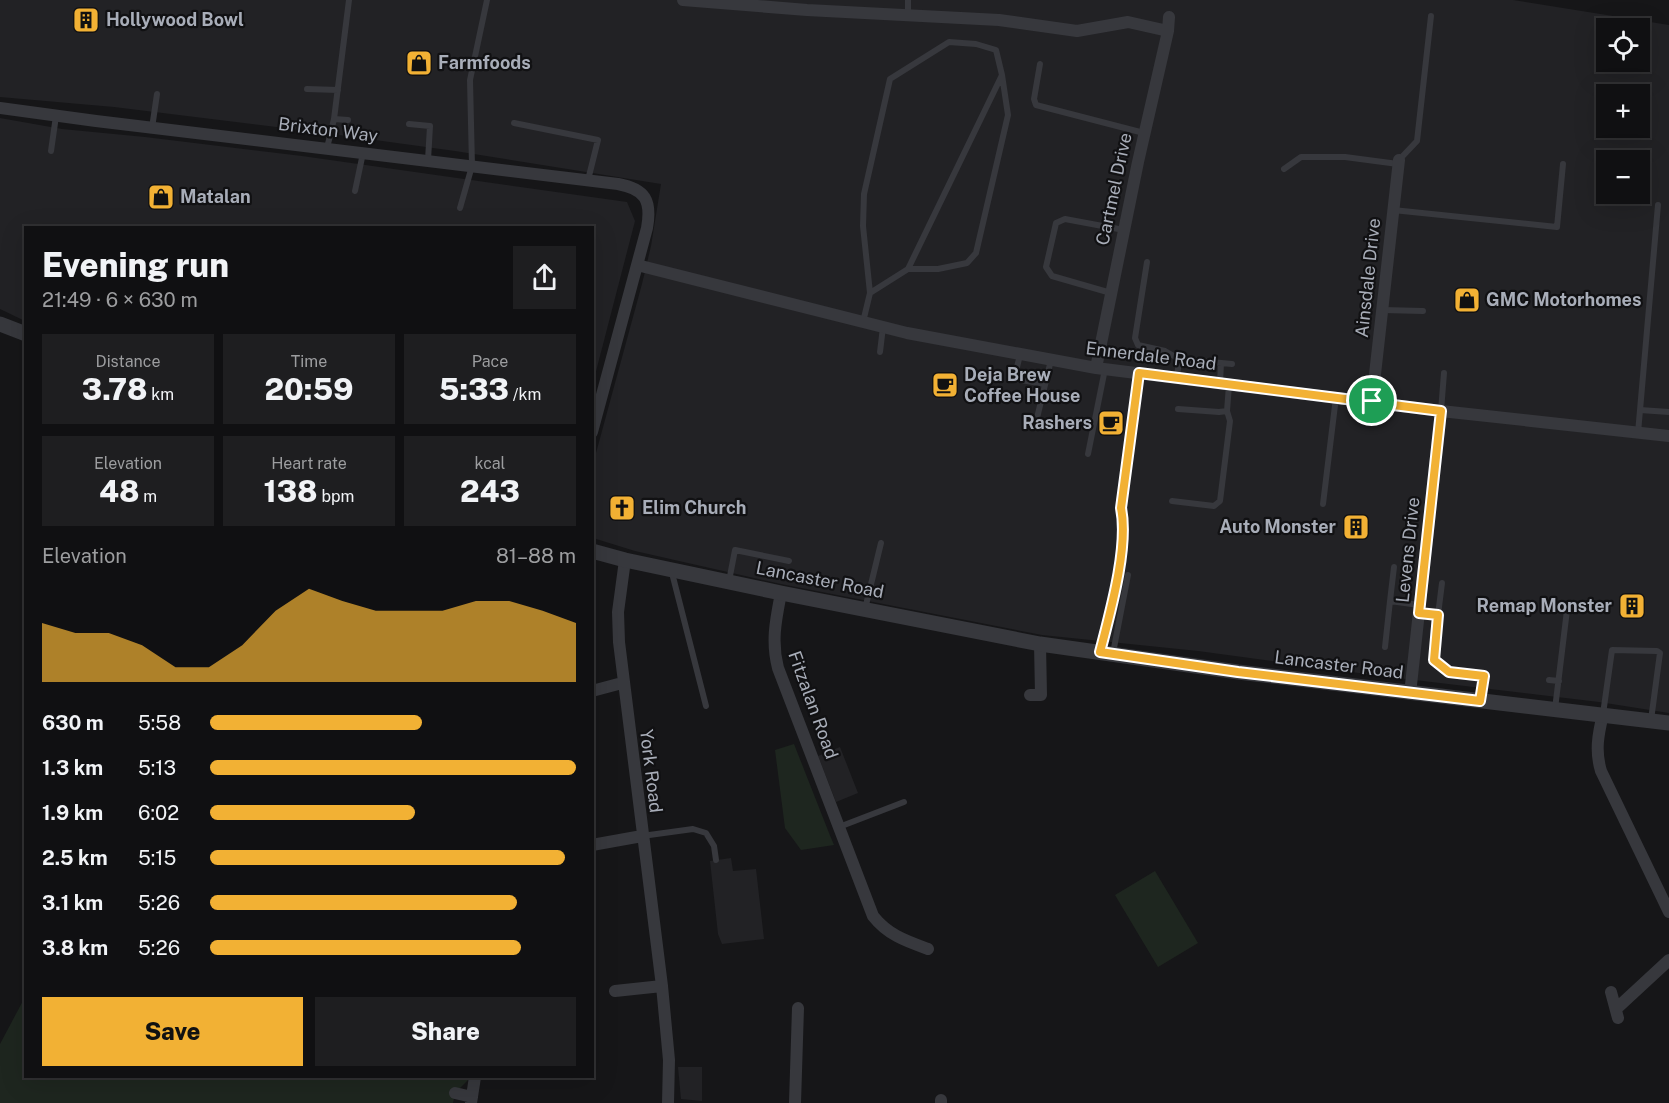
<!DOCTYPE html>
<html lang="en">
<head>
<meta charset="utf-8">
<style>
  body { margin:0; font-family:"Public Sans",sans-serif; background:#1e1e20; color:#f1f3f6; height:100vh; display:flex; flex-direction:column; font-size:22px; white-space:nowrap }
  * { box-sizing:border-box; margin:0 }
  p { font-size:20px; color:#9c9d9f }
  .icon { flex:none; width:33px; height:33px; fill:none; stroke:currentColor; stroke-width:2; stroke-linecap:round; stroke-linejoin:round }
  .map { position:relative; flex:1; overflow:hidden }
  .side { position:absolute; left:24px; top:226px; width:570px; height:852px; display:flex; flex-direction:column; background:#101012; border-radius:0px; box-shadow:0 6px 24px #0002,0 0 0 2px #303032 }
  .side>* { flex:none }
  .tools { position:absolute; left:1596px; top:18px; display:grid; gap:12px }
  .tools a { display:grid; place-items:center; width:54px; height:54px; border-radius:0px; background:#101012; box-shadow:0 6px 24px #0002,0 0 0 2px #303032; font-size:30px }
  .pin { position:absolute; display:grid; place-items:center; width:51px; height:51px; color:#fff; margin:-26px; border:3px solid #fff; border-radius:50%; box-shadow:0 2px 6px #0007 }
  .round { display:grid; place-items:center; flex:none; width:63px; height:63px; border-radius:0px; background:#1e1e20 }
  .summary { display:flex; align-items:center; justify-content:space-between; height:102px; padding:0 18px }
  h1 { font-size:33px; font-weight:800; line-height:45px }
  .figures { display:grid; grid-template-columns:repeat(3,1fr); gap:9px; height:102px; padding:6px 18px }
  .figures div { display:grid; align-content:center; border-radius:0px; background:#1e1e20; text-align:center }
  .figures b { font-size:30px; font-weight:800 }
  .figures small { font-size:16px; font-weight:400 }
  .figures p { font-size:16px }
  .chart { height:168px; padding:12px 18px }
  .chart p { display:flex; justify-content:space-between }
  .chart svg { width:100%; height:108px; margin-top:6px; fill:#f2b134; opacity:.7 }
  .button { display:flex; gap:12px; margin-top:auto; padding:12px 18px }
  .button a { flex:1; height:69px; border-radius:0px; background:#f2b134; color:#111; font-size:24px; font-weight:800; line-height:69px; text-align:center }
  .button a+a { background:#1e1e20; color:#f1f3f6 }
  ul { padding:0 18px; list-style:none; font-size:20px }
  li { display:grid; grid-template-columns:96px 72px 1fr; align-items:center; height:45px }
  li i { height:15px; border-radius:8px; background:#f2b134 }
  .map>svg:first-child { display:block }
  .built { fill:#222225; fill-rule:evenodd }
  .green { fill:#1e261f }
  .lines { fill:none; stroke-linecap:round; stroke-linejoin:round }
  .service { stroke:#37383d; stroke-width:6 }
  .minor { stroke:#37383d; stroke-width:12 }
  .tertiary { stroke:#37383d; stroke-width:15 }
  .route-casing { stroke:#fff; stroke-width:12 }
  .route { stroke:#f2b134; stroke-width:8 }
  .labels { text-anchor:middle; stroke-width:4.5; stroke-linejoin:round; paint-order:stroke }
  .poi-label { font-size:18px; font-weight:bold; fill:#a8adb8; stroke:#111113; text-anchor:start }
  .street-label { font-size:18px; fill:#a8adb8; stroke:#111113 }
</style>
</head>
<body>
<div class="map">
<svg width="1669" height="1103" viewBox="0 0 1669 1103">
  <rect width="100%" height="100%" fill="#161618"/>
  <path class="built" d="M0 0H1513L1669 25V713L1599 702 1381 676 1198 651 1042 635 781 584 635 551 593 538V464L642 284 651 246 661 184 455 151 317 132 114 107 0 97ZM1606 28H1640V62H1606ZM1606 94H1640V128H1606ZM1606 160H1640V194H1606Z
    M0 118 62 129 145 137 302 156 627 202 635 221 593 383 592 228H26L25 321 0 309Z
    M840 747 858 793 836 802 818 756Z
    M731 858 733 871 756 869 764 939 722 944 718 934 710 861Z
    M678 1067H702V1101L681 1099Z"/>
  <path class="green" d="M794 744 829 833 834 845 801 850 785 828 775 750Z
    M1155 871 1198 943 1158 967 1115 895Z
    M25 997 26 1077H471L455 1093 453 1103H0V1044Z"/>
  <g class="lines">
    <path class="service" d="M908 0V14
      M1040 64 1034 99 1036 105 1144 133
      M307 89 338 90
      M334 119 348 120
      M514 123 598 140 588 180
      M409 124 430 126 428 160
      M152 128 157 94
      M327 148 334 119 349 0
      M51 151 56 116
      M1399 160 1417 141 1431 16
      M1284 169 1301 157H1345L1398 164
      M355 191 363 153
      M460 208 472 166 470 80 487 0
      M1393 210 1557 227 1563 164
      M1147 262 1135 338 1138 345 1165 351 1179 359 1177 378
      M908 269H938L967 263 976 253 1008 115 1002 75
      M1111 293 1052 276 1046 267 1056 223 1065 219 1124 230
      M1383 310 1423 311
      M863 322 870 293 863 226 864 194 890 79 949 42 976 44 996 50 1002 75 908 269 870 293
      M880 352 883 327
      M1020 355 1014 379 1045 384
      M1179 359 1232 364
      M1220 383 1221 363
      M1178 409 1219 412 1227 411 1229 385
      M1640 410 1669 412
      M1441 411 1444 373
      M1037 418 1051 360
      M1638 433 1658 205
      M1088 454 1105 369
      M1172 501 1214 506 1220 501 1230 421 1227 411
      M1323 504 1336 397
      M672 573 706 706
      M729 581 735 550 789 561
      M1390 601 1394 567
      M865 609 881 543
      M1419 613 1438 615 1434 660 1449 672 1484 676 1481 701
      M1438 615 1442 583
      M1385 647 1390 601 1419 605
      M1100 651C1110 612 1129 547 1121 508L1139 373
      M1113 653 1128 575
      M1549 680 1559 681
      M1555 709 1567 610
      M1603 714 1612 650 1657 651 1660 653 1651 720
      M839 827 904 802
      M642 836 693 829 706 833 714 846 716 860"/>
    <path class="minor" d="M683 0 807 10 999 20 1077 31 1128 22 1168 31
      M0 108 96 121 618 184C645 189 652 200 647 228L592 432
      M637 265 907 333 1096 368 1441 411 1669 436
      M1096 368 1138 162 1168 31 1169 17
      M1372 401 1399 160
      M625 560 618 612 619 642 662 986 669 1060 668 1103
      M781 593C776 619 771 641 778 668L873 916C888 935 906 941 928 949
      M592 691 622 683
      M1410 694 1441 411
      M1030 695H1041L1040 644
      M1603 714C1598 735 1595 751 1601 771L1669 912
      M592 845 642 836
      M615 991 662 986
      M1611 992 1618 1018
      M1616 1009 1669 960
      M455 1093 472 1097
      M471 1103 475 1077
      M795 1103 798 1008
      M941 1103V1100"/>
    <path class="tertiary" d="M0 324 26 334
      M592 551 625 560 781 593 1040 644 1238 672 1669 723"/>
  </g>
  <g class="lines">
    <defs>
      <path id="route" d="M1139 373 1441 411 1419 613 1438 615 1434 660 1449 672 1484 676 1480 701 1238 672 1100 652C1110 613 1129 547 1121 508Z"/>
    </defs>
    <use href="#route" class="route-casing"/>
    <use href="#route" class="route"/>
  </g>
  <defs>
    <symbol id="building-square" viewBox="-11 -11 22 22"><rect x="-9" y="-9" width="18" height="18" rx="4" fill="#f2b134" stroke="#111113"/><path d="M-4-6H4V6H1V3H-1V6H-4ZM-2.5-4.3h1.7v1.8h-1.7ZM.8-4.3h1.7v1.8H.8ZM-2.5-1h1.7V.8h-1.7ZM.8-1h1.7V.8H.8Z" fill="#111"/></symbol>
    <symbol id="shop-square" viewBox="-11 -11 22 22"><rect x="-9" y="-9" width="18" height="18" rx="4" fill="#f2b134" stroke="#111113"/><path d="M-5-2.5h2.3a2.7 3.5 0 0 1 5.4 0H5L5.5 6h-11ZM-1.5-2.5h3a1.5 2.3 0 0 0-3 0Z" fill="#111"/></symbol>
    <symbol id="cafe-square" viewBox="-11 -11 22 22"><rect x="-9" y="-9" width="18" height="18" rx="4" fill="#f2b134" stroke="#111113"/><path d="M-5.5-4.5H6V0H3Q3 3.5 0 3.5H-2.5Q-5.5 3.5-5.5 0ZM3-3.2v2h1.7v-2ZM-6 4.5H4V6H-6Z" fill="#111"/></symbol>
    <symbol id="church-square" viewBox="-11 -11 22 22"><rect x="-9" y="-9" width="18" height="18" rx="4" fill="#f2b134" stroke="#111113"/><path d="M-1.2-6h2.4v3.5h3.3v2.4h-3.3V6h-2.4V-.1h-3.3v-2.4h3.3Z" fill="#111"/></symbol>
  </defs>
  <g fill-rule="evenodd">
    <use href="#building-square" x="71" y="5" width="30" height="30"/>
    <use href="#shop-square" x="404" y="48" width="30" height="30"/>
    <use href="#shop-square" x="146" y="182" width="30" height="30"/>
    <use href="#shop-square" x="1452" y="285" width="30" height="30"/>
    <use href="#cafe-square" x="930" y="370" width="30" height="30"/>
    <use href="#cafe-square" x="1096" y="408" width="30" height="30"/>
    <use href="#church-square" x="607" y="493" width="30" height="30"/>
    <use href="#building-square" x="1341" y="512" width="30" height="30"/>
    <use href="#building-square" x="1617" y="591" width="30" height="30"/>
  </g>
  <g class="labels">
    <g class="poi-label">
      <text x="106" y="26">Hollywood Bowl</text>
      <text x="438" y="69">Farmfoods</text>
      <text x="180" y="203">Matalan</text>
      <text x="1486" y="306">GMC Motorhomes</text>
      <text x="964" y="381">Deja Brew<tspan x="964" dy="21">Coffee House</tspan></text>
      <text x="1092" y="429" text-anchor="end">Rashers</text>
      <text x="642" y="514">Elim Church</text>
      <text x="1336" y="533" text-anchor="end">Auto Monster</text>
      <text x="1612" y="612" text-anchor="end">Remap Monster</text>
    </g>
    <g class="street-label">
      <text transform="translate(328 130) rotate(7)" y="6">Brixton Way</text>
      <text transform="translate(1114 189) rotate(-78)" y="6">Cartmel Drive</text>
      <text transform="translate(1368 278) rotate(-84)" y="6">Ainsdale Drive</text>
      <text transform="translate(1151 356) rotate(7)" y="6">Ennerdale Road</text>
      <text transform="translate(1408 550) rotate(-84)" y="6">Levens Drive</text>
      <text transform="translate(820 580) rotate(11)" y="6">Lancaster Road</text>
      <text transform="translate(1339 665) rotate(7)" y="6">Lancaster Road</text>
      <text transform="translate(813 705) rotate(70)" y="6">Fitzalan Road</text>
      <text transform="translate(651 771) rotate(83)" y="6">York Road</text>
    </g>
  </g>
</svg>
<div class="tools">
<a><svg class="icon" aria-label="locate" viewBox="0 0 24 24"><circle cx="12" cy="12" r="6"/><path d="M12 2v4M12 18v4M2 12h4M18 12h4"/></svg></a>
<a>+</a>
<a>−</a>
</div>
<div class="pin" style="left:1372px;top:401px;background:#1e9e55"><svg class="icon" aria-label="arrive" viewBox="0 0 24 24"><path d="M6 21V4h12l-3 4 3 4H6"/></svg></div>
<section class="side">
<div class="summary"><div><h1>Evening run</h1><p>21:49 · 6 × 630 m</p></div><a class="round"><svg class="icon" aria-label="share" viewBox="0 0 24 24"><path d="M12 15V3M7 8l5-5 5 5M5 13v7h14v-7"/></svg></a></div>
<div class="figures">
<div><p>Distance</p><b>3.78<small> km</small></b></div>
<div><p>Time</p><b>20:59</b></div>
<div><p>Pace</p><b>5:33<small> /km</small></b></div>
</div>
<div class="figures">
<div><p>Elevation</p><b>48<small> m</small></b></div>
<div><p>Heart rate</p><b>138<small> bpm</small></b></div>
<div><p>kcal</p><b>243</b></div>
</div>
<div class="chart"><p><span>Elevation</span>81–88 m</p>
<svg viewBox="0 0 160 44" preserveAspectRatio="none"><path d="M0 44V20L10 24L20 24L30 29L40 38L50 38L60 29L70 15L80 6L90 11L100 15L110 15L120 15L130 11L140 11L150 15L160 20V44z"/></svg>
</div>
<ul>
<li><b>630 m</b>5:58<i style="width:58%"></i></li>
<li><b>1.3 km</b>5:13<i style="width:100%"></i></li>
<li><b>1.9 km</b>6:02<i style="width:56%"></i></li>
<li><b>2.5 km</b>5:15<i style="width:97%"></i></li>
<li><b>3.1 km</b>5:26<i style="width:84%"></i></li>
<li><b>3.8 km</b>5:26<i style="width:85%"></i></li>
</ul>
<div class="button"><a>Save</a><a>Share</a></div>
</section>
</div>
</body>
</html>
